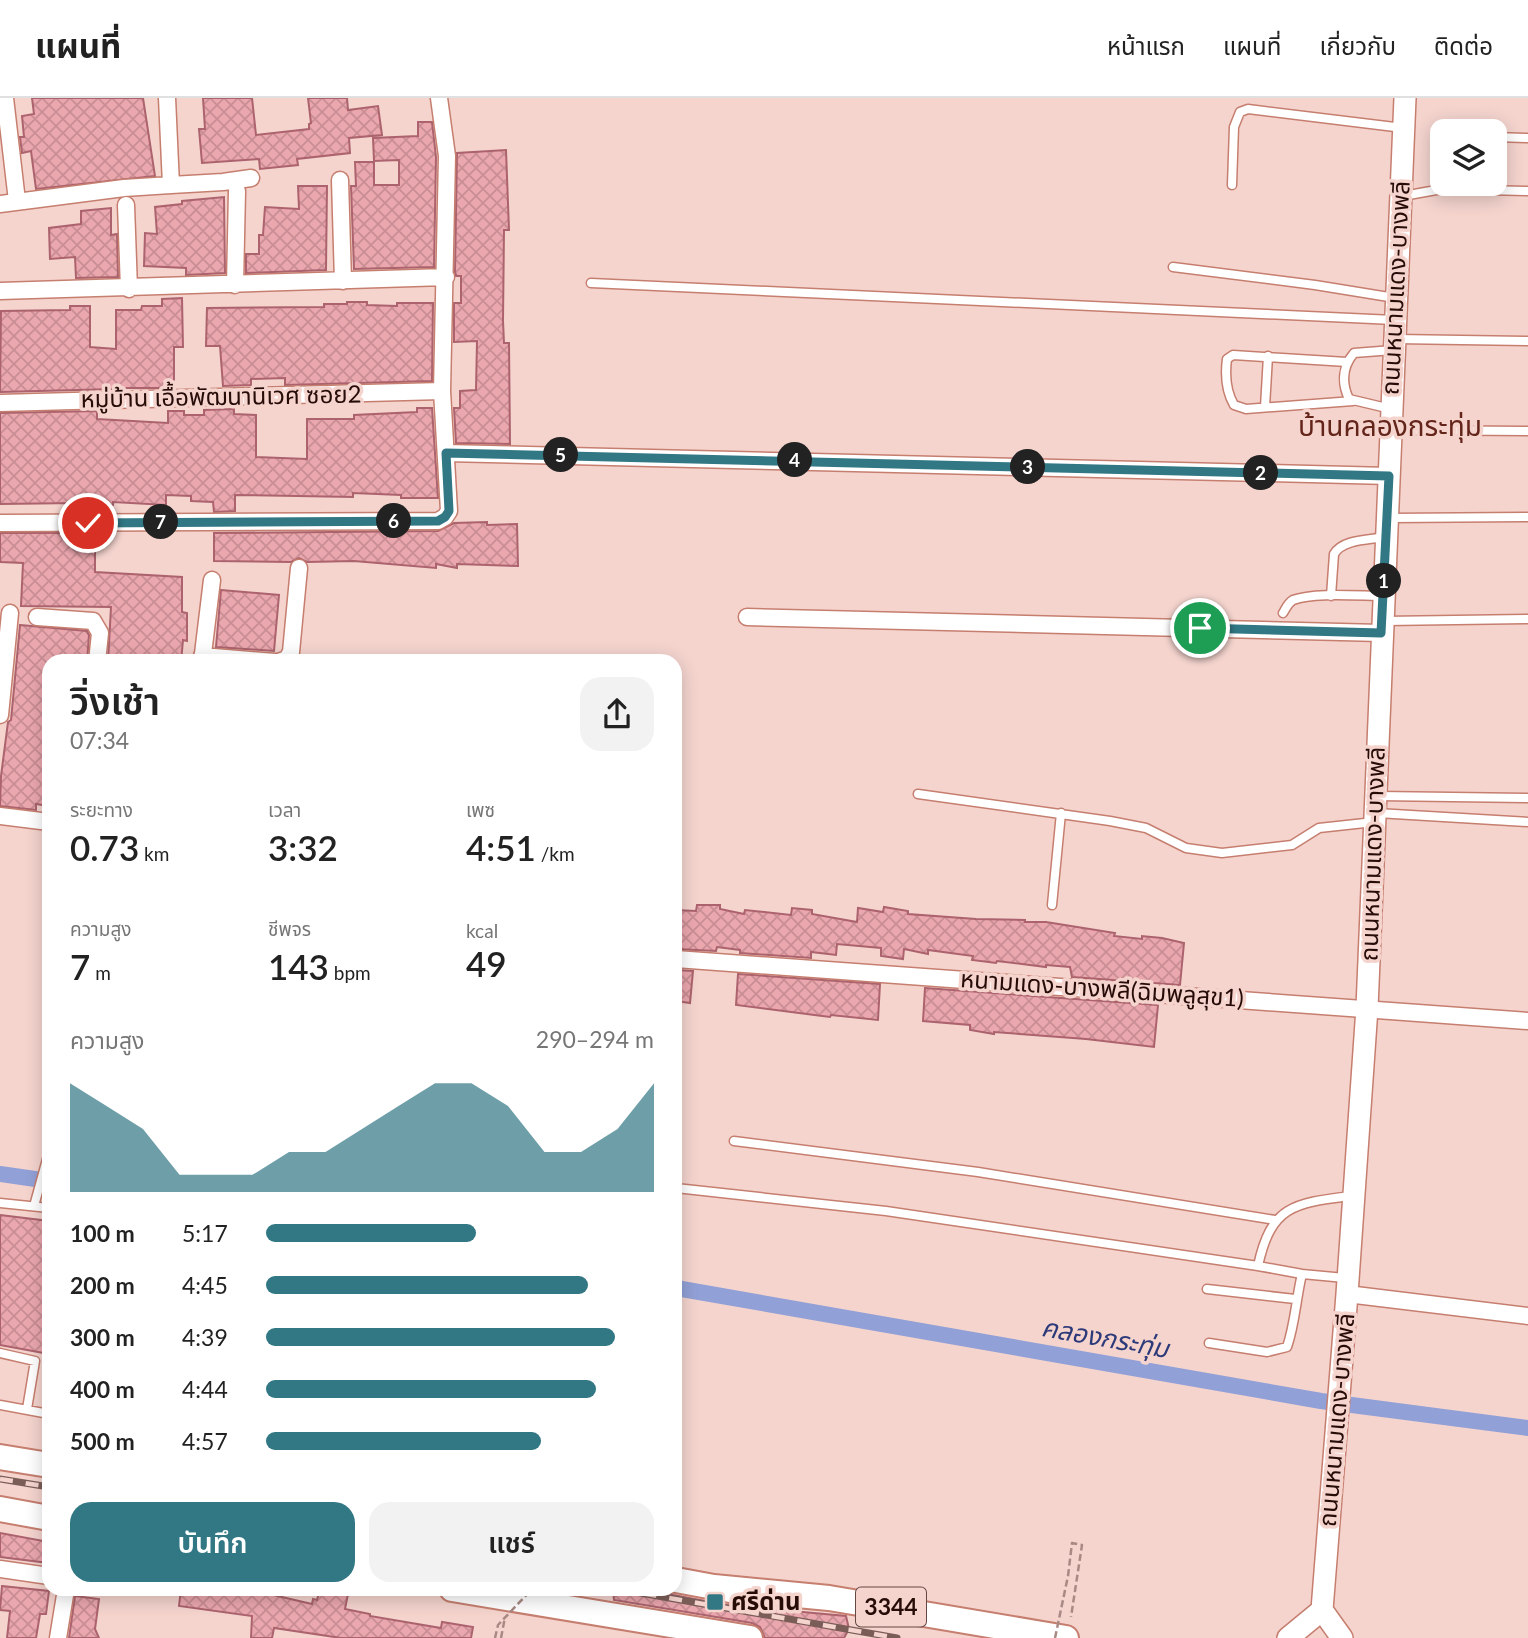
<!DOCTYPE html>
<html lang="th">
<head>
<meta charset="utf-8">
<style>
  body { margin:0; font-family:Lato,"Noto Sans Thai",sans-serif; background:#f2f2f2; color:#222; height:100vh; display:flex; flex-direction:column; font-size:26px; white-space:nowrap }
  * { box-sizing:border-box; margin:0 }
  p { font-size:23px; color:#767676 }
  .icon { flex:none; width:38px; height:38px; fill:none; stroke:currentColor; stroke-width:2; stroke-linecap:round; stroke-linejoin:round }
  .map { position:relative; flex:1; overflow:hidden }
  .details { position:absolute; left:42px; top:556px; width:640px; height:942px; display:flex; flex-direction:column; background:#fff; border-radius:21px; box-shadow:0 4px 18px #0003 }
  .details>* { flex:none }
  .buttons { position:absolute; left:1430px; top:21px; display:grid; gap:14px }
  .buttons a { display:grid; place-items:center; width:77px; height:77px; border-radius:14px; background:#fff; box-shadow:0 4px 18px #0003; font-size:35px }
  .pin { position:absolute; display:grid; place-items:center; width:60px; height:60px; color:#fff; margin:-30px; border:4px solid #fff; border-radius:50%; box-shadow:0 2px 7px #0007 }
  .km { position:absolute; width:35px; height:35px; margin:-18px; border-radius:50%; background:#222; color:#fff; font-size:19px; line-height:35px; text-align:center }
  .round { display:grid; place-items:center; flex:none; width:74px; height:74px; border-radius:21px; background:#f2f2f2 }
  .head { display:flex; align-items:center; justify-content:space-between; height:119px; padding:0 28px }
  h1 { font-size:38px; font-weight:600; line-height:52px }
  .metrics { display:grid; grid-template-columns:repeat(3,1fr); gap:10px; height:119px; padding:7px 28px }
  .metrics div { display:grid; align-content:center }
  .metrics b { font-size:35px; font-weight:600 }
  .metrics small { font-size:19px; font-weight:400 }
  .metrics p { font-size:19px }
  .chart { height:196px; padding:14px 28px }
  .chart p { display:flex; justify-content:space-between }
  .chart svg { width:100%; height:126px; margin-top:7px; fill:#317784; opacity:.7 }
  .primary-button { display:flex; gap:14px; margin-top:auto; padding:14px 28px }
  .primary-button a { flex:1; height:80px; border-radius:21px; background:#317784; color:#fff; font-size:28px; font-weight:600; line-height:80px; text-align:center }
  .primary-button a+a { background:#f2f2f2; color:#222 }
  ul { padding:0 28px; list-style:none; font-size:23px }
  li { display:grid; grid-template-columns:112px 84px 1fr; align-items:center; height:52px }
  li i { height:18px; border-radius:9px; background:#317784 }
  header { display:flex; align-items:center; gap:42px; box-sizing:border-box; height:98px; padding:0 35px; background:#fff; border-bottom:2px solid #e0e0e0 }
  header strong { font-size:33px }
  nav { display:flex; gap:38px; margin-inline-start:auto; font-size:24px }
  .map>svg:first-child { display:block }
  .lines { fill:none; stroke-linecap:round; stroke-linejoin:round }
  .canal { stroke:#91a0d6; stroke-width:16 }
  .building { fill:url(#building-cross-hatch); stroke:#ac636d; stroke-width:2 }
  .service-casing { stroke:#c67e6f; stroke-width:11 }
  .minor-casing { stroke:#c67e6f; stroke-width:19 }
  .secondary-casing { stroke:#c67e6f; stroke-width:24 }
  .primary-casing { stroke:#c67e6f; stroke-width:28 }
  .path { stroke:#a88984; stroke-width:2.5; stroke-dasharray:7 3.5; stroke-linecap:butt }
  .service { stroke:#fff; stroke-width:8 }
  .minor { stroke:#fff; stroke-width:16 }
  .secondary { stroke:#fff; stroke-width:21 }
  .primary { stroke:#fff; stroke-width:24 }
  .rail-casing { stroke:#7b5d58; stroke-width:7 }
  .rail { stroke:#f5d4ce; stroke-width:4.5; stroke-dasharray:13; stroke-linecap:butt }
  .path-bridge { stroke:#a88984; stroke-width:2.5; stroke-dasharray:7 3.5; stroke-linecap:butt }
  .route-casing { stroke:#fff; stroke-width:14 }
  .route { stroke:#317784; stroke-width:9 }
  .poi-dot { fill:#317784; stroke:#f5d4ce; stroke-width:2.5 }
  .labels { text-anchor:middle; stroke-width:7; stroke-linejoin:round; paint-order:stroke }
  .shield { fill:#f5d4ce; stroke:#644743; stroke-width:2 }
  .shield-label { font-size:23px; font-weight:bold; fill:#260b07 }
  .street-label { font-size:24px; fill:#260b07; stroke:#f5d4ce }
  .poi-label { font-size:24px; font-weight:bold; fill:#260b07; stroke:#f5d4ce; text-anchor:start }
  .water-label { font-size:26px; font-style:italic; fill:#2d3a7a; stroke:#f5d4ce }
  .quarter-label { font-size:28px; fill:#632419; stroke:#f5d4ce }
</style>
</head>
<body>
<header>
<strong>แผนที่</strong>
<nav><a>หน้าแรก</a><a>แผนที่</a><a>เกี่ยวกับ</a><a>ติดต่อ</a></nav>
</header>
<div class="map">
<svg width="1528" height="1540" viewBox="0 0 1528 1540">
  <defs>
    <pattern id="building-cross-hatch" width="8" height="8" patternUnits="userSpaceOnUse" patternTransform="scale(1.75)"><rect width="8" height="8" fill="#eba7ae"/><path d="M0 0l8 8M0 8l8-8" fill="none" stroke="#c98e94"/></pattern>
  </defs>
  <rect width="100%" height="100%" fill="#f5d4ce"/>
  <g class="lines">
    <path class="canal" d="M0 1076 49 1083
      M676 1190 1321 1303 1528 1330"/>
  </g>
  <path class="building" d="M32 0H143L155 78 36 91 31 53 22 55 20 39H24L22 18 34 16Z
    M203 0H252L256 37 309 31V26L311 25 308 0H347L348 12 378 8 382 37 349 40 350 55 297 61 298 67 260 71 259 61 202 65 199 31H205Z
    M418 24H432L436 59 434 169 354 171 351 88H356L355 64H374V87H399V62L374 63 373 40 418 38Z
    M506 52 509 132H504L503 223 504 245H509L510 346 456 345 454 310H460V293L476 292 477 243 454 244V205H461V178H456L455 174 457 55Z
    M298 88H327L326 172 246 175V156H259V137H263L265 109 299 111Z
    M224 99 225 175 186 177V170L144 168 145 135 157 136 155 109 182 106V103Z
    M111 110V137L117 136 118 179 76 180 75 159 50 161 49 130 81 126V113Z
    M182 200 183 249H174V290H114L115 291 0 294 1 213 70 212V208H90V249L116 251V212H141L142 208H162V201Z
    M347 204H367V207L397 208V205H433L432 283 285 287V280L251 281V287L223 288 220 248H206L207 210 324 209V206H347Z
    M417 310H432L438 400H401V397L353 395V399L235 397V413L214 414 213 404 191 403V398L166 397V407L113 404V407H77V405L0 406V315L97 313V321L168 325V313H184V317H204V312L234 311V316L256 317V359L307 361V321H354V317L417 314Z
    M487 424V427L517 426 518 468 457 466V470L436 466V470L354 463 307 464 299 460 291 464 214 463V435L438 433 454 425Z
    M0 435H95V474L182 479V514L187 515V543L183 542 181 564H108L111 509 21 508 23 465 0 464Z
    M221 492 279 497 274 553 216 549Z
    M20 527 87 533 89 537 87 564 52 561V564H49V708L36 706V712L0 708 1 678 8 624 11 622Z
    M697 807H720V811L744 816 745 812 791 817 792 810 812 812V816L857 824 858 810 883 814 884 809 908 813V816L976 821 1025 822V824H1046L1115 835 1114 838 1142 841V838L1162 840 1184 845 1180 887 1072 879 1070 869 1046 867V869L997 863 996 865 972 862 973 858 928 852V856L904 851 903 861 881 858V850L837 846 836 857 811 854V860L740 855V852L717 849 716 853 676 851V812L696 813Z
    M676 872 693 873 690 905 676 903Z
    M738 876 880 886 878 922 831 917 830 919 736 907Z
    M925 890 1158 907 1154 949 1086 941 994 934V936L970 932V927L923 923Z
    M0 1117 49 1123V1256L0 1247Z
    M0 1435 49 1444V1465L0 1459Z
    M2 1488 49 1493 46 1516H40L36 1540H7L10 1513 0 1512Z
    M181 1491H248L312 1506 313 1501 317 1502 320 1491H324L348 1496 345 1511 370 1516V1518L441 1530 442 1524 473 1529 471 1540H341L274 1530 272 1540H251L252 1518 179 1508Z
    M613 1491H665L673 1497 727 1507 846 1518 849 1531 844 1540H765L760 1529 752 1525 614 1502Z
    M75 1498 99 1501 95 1531 99 1540H69Z"/>
  <g class="lines">
    <defs>
      <path id="service" d="M1494 39 1528 40
        M1232 87 1234 29 1240 14 1248 11 1403 30
        M1403 98 1442 91 1528 93
        M1173 169 1315 187 1395 200
        M591 185 1394 222
        M1396 241 1528 243
        M1347 264 1233 257 1227 261C1225 276 1226 293 1234 307L1246 311 1353 303
        M1265 309 1268 258
        M1391 311 1349 301C1341 284 1343 268 1354 255L1393 252
        M1393 332 1528 333
        M1390 420 1528 419
        M1331 498 1334 456C1343 441 1369 442 1385 439
        M1283 515C1286 510 1288 505 1293 502 1314 494 1360 498 1383 498
        M1385 523 1528 521
        M918 696 1110 723 1146 730 1186 750 1222 755 1292 747 1319 730 1374 724
        M1378 698 1528 700
        M1377 715 1528 724
        M1052 807 1061 715
        M734 1043 978 1074 1275 1122
        M676 1090 886 1113 1258 1168C1271 1107 1295 1105 1351 1098
        M0 1105 49 1110
        M34 1108 49 1054
        M1258 1168 1302 1176
        M1207 1191 1295 1201
        M1209 1245 1267 1254 1287 1249C1295 1226 1296 1201 1302 1176L1345 1180
        M0 1255 35 1263 27 1311
        M0 1307 49 1316"/>
      <path id="minor" d="M5 0 17 103
        M340 82 343 183
        M171 87 223 84 251 80
        M0 106 124 90 171 87 167 0
        M126 107 129 191
        M235 187 237 93
        M0 193 446 179
        M0 305 442 293
        M446 355 1389 378
        M0 425 438 423 445 419 449 413 442 293 447 58 439 0
        M37 519 93 523 100 535 97 564
        M747 519 1381 535
        M202 558 275 564
        M202 564 212 482
        M278 564 287 561 291 554 299 470
        M0 617 10 515
        M0 718 49 724
        M676 861 1528 923
        M1347 1196 1528 1218
        M0 1471 49 1478
        M58 1540 66 1491"/>
      <path id="secondary" d="M1288 1540 1322 1512
        M1342 1540 1322 1512 1347 1196 1367 910 1405 0"/>
      <path id="primary" d="M0 1359 49 1367
        M0 1411 49 1420
        M676 1482 730 1492
        M714 1489 829 1500 1066 1540
        M452 1491 750 1540"/>
    </defs>
    <use href="#service" class="service-casing"/>
    <use href="#minor" class="minor-casing"/>
    <use href="#secondary" class="secondary-casing"/>
    <use href="#primary" class="primary-casing"/>
    <path class="path" d="M1068 1478 1072 1445 1082 1447 1071 1519
      M849 1531 895 1540
      M501 1540 505 1519"/>
    <use href="#service" class="service"/>
    <use href="#minor" class="minor"/>
    <use href="#secondary" class="secondary"/>
    <use href="#primary" class="primary"/>
    <defs>
      <path id="rail" d="M0 1381 49 1389
        M618 1491 897 1540"/>
    </defs>
    <use href="#rail" class="rail-casing"/>
    <use href="#rail" class="rail"/>
    <path class="path-bridge" d="M495 1540 498 1527 532 1491
      M1055 1540 1068 1478"/>
  </g>
  <g class="lines">
    <defs>
      <path id="route" d="M88 425 438 423 445 419 449 413 446 355 1389 378 1381 535 1200 530"/>
    </defs>
    <use href="#route" class="route-casing"/>
    <use href="#route" class="route"/>
  </g>
  <rect class="poi-dot" x="706" y="1495" width="18" height="18" rx="3.5"/>
  <g class="labels">
    <rect class="shield" x="856" y="1489.5" width="70" height="39" rx="5"/>
    <g class="shield-label">
      <text x="891" y="1517">3344</text>
    </g>
    <g class="street-label">
      <text transform="translate(1396 190) rotate(-87)" y="8">ถนนหนามแดง-บางพลี</text>
      <text transform="translate(221 299) rotate(-1)" y="8">หมู่บ้าน เอื้อพัฒนานิเวศ ซอย2</text>
      <text transform="translate(1373 756) rotate(-88)" y="8">ถนนหนามแดง-บางพลี</text>
      <text transform="translate(1102 891) rotate(4)" y="8">หนามแดง-บางพลี(ฉิมพลูสุข1)</text>
      <text transform="translate(1337 1322) rotate(-85)" y="8">ถนนหนามแดง-บางพลี</text>
    </g>
    <g class="poi-label">
      <text x="731" y="1512">ศรีด่าน</text>
    </g>
    <g class="water-label">
      <text transform="translate(1105 1240) rotate(10)" y="9">คลองกระทุ่ม</text>
    </g>
    <g class="quarter-label">
      <text x="1390" y="338">บ้านคลองกระทุ่ม</text>
    </g>
  </g>
</svg>
<div class="buttons">
<a><svg class="icon" aria-label="layers" viewBox="0 0 24 24"><path d="M12 4l9 5-9 5-9-5zM3 14l9 5 9-5"/></svg></a>
</div>
<div class="pin" style="left:1200px;top:530px;background:#1e9e55"><svg class="icon" aria-label="arrive" viewBox="0 0 24 24"><path d="M6 21V4h12l-3 4 3 4H6"/></svg></div>
<div class="pin" style="left:88px;top:425px;background:#d93025"><svg class="icon" aria-label="check" viewBox="0 0 24 24"><path d="M5 12l5 5 9-10"/></svg></div>
<b class="km" style="left:1384px;top:483px">1</b>
<b class="km" style="left:1261px;top:375px">2</b>
<b class="km" style="left:1028px;top:369px">3</b>
<b class="km" style="left:795px;top:362px">4</b>
<b class="km" style="left:561px;top:357px">5</b>
<b class="km" style="left:394px;top:423px">6</b>
<b class="km" style="left:161px;top:424px">7</b>
<section class="details">
<div class="head"><div><h1>วิ่งเช้า</h1><p>07:34</p></div><a class="round"><svg class="icon" aria-label="share" viewBox="0 0 24 24"><path d="M12 15V3M7 8l5-5 5 5M5 13v7h14v-7"/></svg></a></div>
<div class="metrics">
<div><p>ระยะทาง</p><b>0.73<small> km</small></b></div>
<div><p>เวลา</p><b>3:32</b></div>
<div><p>เพซ</p><b>4:51<small> /km</small></b></div>
</div>
<div class="metrics">
<div><p>ความสูง</p><b>7<small> m</small></b></div>
<div><p>ชีพจร</p><b>143<small> bpm</small></b></div>
<div><p>kcal</p><b>49</b></div>
</div>
<div class="chart"><p><span>ความสูง</span>290–294 m</p>
<svg viewBox="0 0 160 44" preserveAspectRatio="none"><path d="M0 44V6L10 14L20 22L30 38L40 38L50 38L60 30L70 30L80 22L90 14L100 6L110 6L120 14L130 30L140 30L150 22L160 6V44z"/></svg>
</div>
<ul>
<li><b>100 m</b>5:17<i style="width:54%"></i></li>
<li><b>200 m</b>4:45<i style="width:83%"></i></li>
<li><b>300 m</b>4:39<i style="width:90%"></i></li>
<li><b>400 m</b>4:44<i style="width:85%"></i></li>
<li><b>500 m</b>4:57<i style="width:71%"></i></li>
</ul>
<div class="primary-button"><a>บันทึก</a><a>แชร์</a></div>
</section>
</div>
</body>
</html>
